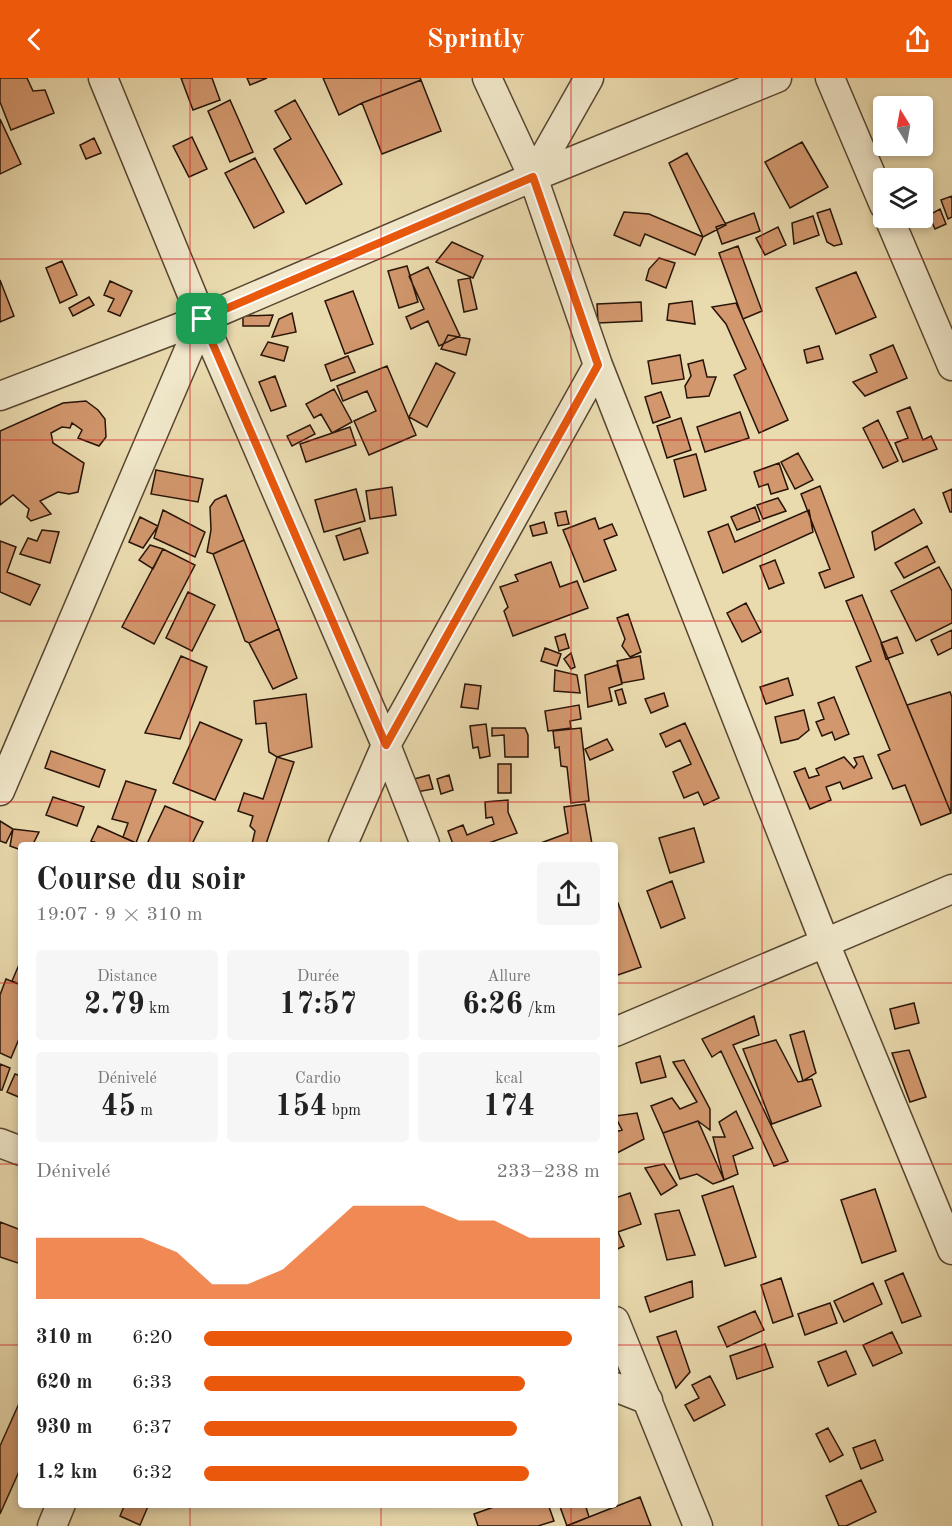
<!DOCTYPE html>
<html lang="fr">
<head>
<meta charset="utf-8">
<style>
  body { margin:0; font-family:"Old Standard TT",serif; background:#f6f6f6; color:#222; height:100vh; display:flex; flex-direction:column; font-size:22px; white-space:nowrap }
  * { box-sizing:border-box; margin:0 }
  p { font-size:20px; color:#767676 }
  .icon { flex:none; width:33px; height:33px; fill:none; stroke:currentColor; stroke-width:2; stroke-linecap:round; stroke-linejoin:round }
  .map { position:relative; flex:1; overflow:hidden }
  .panel { position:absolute; left:18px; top:764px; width:600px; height:666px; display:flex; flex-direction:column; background:#fff; border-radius:6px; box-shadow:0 3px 9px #0003 }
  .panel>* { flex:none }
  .needle { width:39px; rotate:349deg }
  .buttons { position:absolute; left:873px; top:18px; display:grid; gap:12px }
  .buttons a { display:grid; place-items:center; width:60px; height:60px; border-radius:6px; background:#fff; box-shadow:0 3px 9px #0003; font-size:30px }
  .pin { position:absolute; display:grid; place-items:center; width:51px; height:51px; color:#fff; margin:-26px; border-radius:12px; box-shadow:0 3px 9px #0006 }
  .round { display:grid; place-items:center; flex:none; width:63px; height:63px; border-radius:6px; background:#f6f6f6 }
  .head { display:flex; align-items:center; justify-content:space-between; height:102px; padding:0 18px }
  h1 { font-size:33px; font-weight:600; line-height:45px }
  .metrics { display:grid; grid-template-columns:repeat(3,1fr); gap:9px; height:102px; padding:6px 18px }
  .metrics div { display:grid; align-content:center; border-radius:6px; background:#f6f6f6; text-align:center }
  .metrics b { font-size:30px; font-weight:600 }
  .metrics small { font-size:16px; font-weight:400 }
  .metrics p { font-size:16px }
  .chart { height:168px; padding:12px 18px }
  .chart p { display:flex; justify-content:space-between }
  .chart svg { width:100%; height:108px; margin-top:6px; fill:#ea580c; opacity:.7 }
  ul { padding:0 18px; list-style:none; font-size:20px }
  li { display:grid; grid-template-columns:96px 72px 1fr; align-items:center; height:45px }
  li i { height:15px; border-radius:8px; background:#ea580c }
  header { display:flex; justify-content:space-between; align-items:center; height:78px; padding:0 18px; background:#ea580c; color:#fff; font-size:27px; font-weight:600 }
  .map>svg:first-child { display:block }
  .building { fill:#d2976d; stroke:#281407; stroke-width:1.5 }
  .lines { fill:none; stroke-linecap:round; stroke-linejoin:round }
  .minor-casing { stroke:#584631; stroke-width:31 }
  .minor { stroke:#f1e8cb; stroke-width:28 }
  .route-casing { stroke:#fff; stroke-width:12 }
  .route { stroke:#ea580c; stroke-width:8 }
  .grid { fill:none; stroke:#d62828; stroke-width:1.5; stroke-opacity:0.55 }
</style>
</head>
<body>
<header><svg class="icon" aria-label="back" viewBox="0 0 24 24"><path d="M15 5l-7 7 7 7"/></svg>Sprintly<svg class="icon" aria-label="share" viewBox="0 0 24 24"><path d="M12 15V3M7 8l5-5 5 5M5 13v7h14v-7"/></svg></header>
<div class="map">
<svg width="952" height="1448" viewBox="0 0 952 1448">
  <rect width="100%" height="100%" fill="#eadbaf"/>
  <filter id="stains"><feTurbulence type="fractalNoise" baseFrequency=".00333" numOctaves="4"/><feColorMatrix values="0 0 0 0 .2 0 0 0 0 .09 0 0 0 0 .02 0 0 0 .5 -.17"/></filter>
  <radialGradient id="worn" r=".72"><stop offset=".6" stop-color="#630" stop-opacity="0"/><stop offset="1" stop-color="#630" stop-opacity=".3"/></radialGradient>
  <path class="building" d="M0 0H27L33 13 45 12 54 35 11 52 0 24Z
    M181 0H212L220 22 193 32Z
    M247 0H267L250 7Z
    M323 0H420L421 2 362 25 339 37Z
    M421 2 441 53 382 76 362 25Z
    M230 22 253 74 230 84 208 33Z
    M295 22 342 106 306 126 274 71 291 61 275 33Z
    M0 41 21 86 0 96Z
    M192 59 207 91 189 99 173 68Z
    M94 60 101 75 86 81 80 67Z
    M802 64 828 109 790 130 765 84Z
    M687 75 726 147 703 159 669 85Z
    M255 80 284 134 254 150 225 95Z
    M952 118V139L948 141 941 122Z
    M830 131 842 166 834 168 827 164 817 135Z
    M940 131 946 146 935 151 929 137Z
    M624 134 649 136 703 159 695 177 645 156 640 168 614 157Z
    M754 135 760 153 722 166 716 149Z
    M813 138 819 157 794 166 792 145Z
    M778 149 786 167 765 177 756 160Z
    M452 164 483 178 473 200 436 184Z
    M738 168 762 233 743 241 719 175Z
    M659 180 675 185 666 210 646 202 649 191Z
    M62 183 77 217 60 225 46 190Z
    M407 188 418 224 399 230 388 193Z
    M428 189 460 258 439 268 428 243 411 251 406 239 424 231 409 198Z
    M856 194 876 239 836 256 816 210Z
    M470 200 477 231 464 234 458 202Z
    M0 202 14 238 0 244Z
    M110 203 132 213 120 238 108 233 114 221 104 217Z
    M353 213 373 266 345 276 325 223Z
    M89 219 94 227 73 238 69 230Z
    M692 223 695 246 667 242 669 226Z
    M641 224 642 243 598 245 597 226Z
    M736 225 788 342 759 355 734 297 746 291 726 246 712 229Z
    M292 235 296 254 272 259 279 241Z
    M273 237 269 248H243V238Z
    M448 257 470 261 466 277 441 271Z
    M268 264 288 269 284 283 261 277Z
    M893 267 907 300 865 318 853 304 877 294 870 277Z
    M819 268 823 281 807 285 804 272Z
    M680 277 684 301 652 306 648 283Z
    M348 278 355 294 331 303 325 287Z
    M703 282 707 299H716L709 318 687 320 685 308 691 298 688 286Z
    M436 285 455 295 427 349 409 339Z
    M387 288 416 357 369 377 354 343 376 333 367 313 343 323 337 308Z
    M275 298 286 328 271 333 259 304Z
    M334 311 352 344 332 355 321 336 314 340 306 326Z
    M661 314 670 339 653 345 645 319Z
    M86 323 98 332 105 341 106 359 99 368 78 360 82 352 72 345 70 350 62 349 51 355 53 365 84 385 78 414 69 416 58 414 40 423 51 436 31 443 27 439 29 431 13 417 0 427V353L63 325Z
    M910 329 923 362 931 358 937 371 903 384 895 365 908 360 897 334Z
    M740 334 749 360 705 374 697 349Z
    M681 340 691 372 667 380 657 348Z
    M878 342 898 383 883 390 863 350Z
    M310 347 315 356 292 368 287 358Z
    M350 349 356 367 306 384 300 366Z
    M798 375 813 402 795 411 781 384Z
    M696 376 706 412 684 419 674 382Z
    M779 385 788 411 771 416 768 406 759 409 754 394Z
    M156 392 203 401 198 424 151 416Z
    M820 408 854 499 825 510 819 495 830 491 801 416Z
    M392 409 396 437 370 441 366 413Z
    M356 411 365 443 324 454 315 422Z
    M952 411V434H950L943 415Z
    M226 417 244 462 213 476 207 474 211 452 210 429 215 422Z
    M778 420 786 433 763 441 757 427Z
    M755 429 760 443 737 452 731 439Z
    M914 431 922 445 875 472 872 454Z
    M163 432 205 454 195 479 154 460Z
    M809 432 813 454 723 495 708 454 728 446 735 464Z
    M566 433 569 446 558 448 555 435Z
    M140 439 158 448 143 470 129 464Z
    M595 440 599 451 612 446 617 457 604 462 616 492 584 504 563 452Z
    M544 444 547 455 533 458 530 448Z
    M360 450 368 475 344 482 336 458Z
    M42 452 59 454 50 485 20 476 28 460 37 463Z
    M244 462 279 551 249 565 245 563 213 476Z
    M0 463 16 469 7 494 40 507 30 527 0 514Z
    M150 467 163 471 153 491 139 482Z
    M927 468 935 484 904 500 895 485Z
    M163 471 195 487 154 566 122 549Z
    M775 482 784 505 769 511 760 488Z
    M551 484 560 509 577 503 588 530 513 558 504 533 508 529 500 509 518 503 515 497Z
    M939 489 952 513V545L916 563 891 513Z
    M188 514 215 527 192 573 166 560Z
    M862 517 951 735 921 747 905 707 893 711 878 677 890 672 856 589 871 583 846 523Z
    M746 525 761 554 742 564 727 535Z
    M628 536 641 574 630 579 622 568 625 561 617 540Z
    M279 551 297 600 273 611 249 565Z
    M952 552V570L938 577 931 562Z
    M565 556 569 570 559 573 555 559Z
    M897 559 903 575 886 581 881 565Z
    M545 570 561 576 557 588 541 583Z
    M571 575 575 589 571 591 564 581Z
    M181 578 207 589 180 661 145 655Z
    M640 578 644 601 622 605 617 583Z
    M617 587 622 606 609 610 612 623 588 629 585 597Z
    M555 592 577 597 580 615 554 613Z
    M788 600 793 617 766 626 760 609Z
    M465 606 481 608 478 631 461 629Z
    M622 611 626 625 619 627 615 613Z
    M950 614 952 619 951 735 907 627Z
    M664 615 668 628 651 635 645 621Z
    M306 616 312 669 277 679 269 674 266 645 256 646 254 623Z
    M834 619 849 656 835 662 832 654 822 658 816 644 824 641 818 625Z
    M579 627 581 641 570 643 571 650 548 653 545 633Z
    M804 632 809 652 798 661 781 665 775 639Z
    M200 644 242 662 215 722 173 705Z
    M685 645 719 720 704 727 698 714 684 720 673 694 691 686 680 662 666 669 660 656Z
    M486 646 490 678 480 680 478 669 473 670 470 648Z
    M492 650H525L528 657V679H505L504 657 492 658Z
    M581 650 589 723 571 725 567 689 561 688 559 669 555 670 553 653Z
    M607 661 613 672 590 682 585 671Z
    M51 673 105 692 99 709 45 690Z
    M863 678 872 700 843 711 840 704 826 709 831 722 810 731 794 694 805 690 809 700 819 697 816 691 844 679 854 690 857 686 854 680Z
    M277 679 294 684 266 766H252L255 753 250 748 253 738 238 733 244 715 263 721Z
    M498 686H511V715H498Z
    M429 697 433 711 417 714 414 701Z
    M449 697 453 712 441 716 437 701Z
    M126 703 156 712 136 765 123 759 128 745 112 741Z
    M53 719 84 729 77 748 46 737Z
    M508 722V734L517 755 486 766H453L448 753 463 747 467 757 494 746 492 739 486 740 485 724Z
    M585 726 592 766H538L568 755 564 729Z
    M165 728 203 744 192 766H147Z
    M0 743 13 751 6 765 0 763Z
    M98 748 136 765 135 766H100L91 763Z
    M694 750 704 784 670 795 659 760Z
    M13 751 39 754 33 766H21V772L10 768Z
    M672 803 685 840 661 850 647 813Z
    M618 825 641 889 615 898V826Z
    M21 882V907L12 903Z
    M6 901 21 907V956L11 980 0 975V917Z
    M914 925 919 945 895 951 890 931Z
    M754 938 759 957 733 967 788 1083 774 1088 721 973 712 979 702 961Z
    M804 953 816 995 803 1003 790 957Z
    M776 962 798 1004 812 1001 821 1028 772 1046 743 971Z
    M909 972 926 1019 910 1024 892 975Z
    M660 978 666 999 641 1005 636 985Z
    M684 982 710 1031V1052L698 1043 663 1055 651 1028 672 1020 680 1031 697 1024 673 984Z
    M0 986 10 990 2 1012H0Z
    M15 996 21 998V1020L7 1014Z
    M736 1033 753 1070 733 1078 738 1096 724 1102 713 1059H725L719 1044Z
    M637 1035 644 1061 615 1076V1054L622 1052 615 1038Z
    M698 1043 724 1102 713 1106 697 1096 680 1101 663 1055Z
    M664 1086 677 1107 661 1117 645 1090Z
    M733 1108 756 1179 725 1188 702 1118Z
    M875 1111 896 1173 862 1185 841 1122Z
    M630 1115 641 1146 615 1155V1120Z
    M679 1132 695 1177 667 1182 655 1136Z
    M0 1144 21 1152V1186L0 1179Z
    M618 1154 624 1168 615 1172V1155Z
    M903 1195 921 1238 902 1245 885 1203Z
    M781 1200 793 1238 773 1245 761 1207Z
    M692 1203 693 1219 650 1234 645 1219Z
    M873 1205 882 1226 844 1244 834 1223Z
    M830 1225 837 1245 805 1257 798 1236Z
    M755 1233 764 1252 727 1269 718 1249Z
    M676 1253 690 1294 676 1310 657 1259Z
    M892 1254 902 1275 873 1288 863 1267Z
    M765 1266 773 1289 737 1301 730 1278Z
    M846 1273 856 1296 828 1308 818 1284Z
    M710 1298 725 1327 694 1343 685 1327 699 1320 692 1307Z
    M21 1321V1389L0 1436V1368Z
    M828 1350 843 1377 830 1384 816 1356Z
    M875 1362 883 1382 861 1391 853 1370Z
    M861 1402 876 1434 846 1448H839L826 1418Z
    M640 1419 651 1448H566L589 1439Z
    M125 1426H149L140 1447 120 1438Z
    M502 1426H548L554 1443 538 1448H478L474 1436Z
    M559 1426H585L589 1439 567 1448Z"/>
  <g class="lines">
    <defs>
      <path id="minor" d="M103 0 202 241 386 667 425 766
        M487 0 533 99 598 287 825 865 952 1172
        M830 0 884 127
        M533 99 589 0
        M889 140 952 288
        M0 318 202 241 533 99 777 0
        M0 713 202 241
        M343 766 386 667 598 287
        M615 954 952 811
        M0 1065 21 1073
        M615 1243 698 1448
        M615 1309 648 1322
        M52 1448 61 1426"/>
    </defs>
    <use href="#minor" class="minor-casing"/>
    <use href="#minor" class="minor"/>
  </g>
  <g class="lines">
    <defs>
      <path id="route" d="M533 99 598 287 386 667 202 241Z"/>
    </defs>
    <use href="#route" class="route-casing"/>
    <use href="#route" class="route"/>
  </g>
  <path class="grid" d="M190 0V766M381 0V766M571 0V766M762 0V1448M0 181H952M0 362H952M0 543H952M0 724H952M0 905H21M615 905H952M0 1086H21M615 1086H952M0 1267H21M615 1267H952M190 1426V1448M381 1426V1448M571 1426V1448"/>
  <rect width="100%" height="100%" filter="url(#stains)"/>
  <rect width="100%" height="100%" fill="url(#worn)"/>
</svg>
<div class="buttons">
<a><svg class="needle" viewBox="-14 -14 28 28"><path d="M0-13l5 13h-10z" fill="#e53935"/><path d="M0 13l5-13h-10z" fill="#767676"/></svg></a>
<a><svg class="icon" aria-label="layers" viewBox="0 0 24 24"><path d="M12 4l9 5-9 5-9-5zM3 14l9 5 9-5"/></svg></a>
</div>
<div class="pin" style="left:202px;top:241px;background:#1e9e55"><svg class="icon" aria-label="arrive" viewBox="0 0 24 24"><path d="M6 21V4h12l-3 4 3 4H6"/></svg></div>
<section class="panel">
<div class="head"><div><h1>Course du soir</h1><p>19:07 · 9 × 310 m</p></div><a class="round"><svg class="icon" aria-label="share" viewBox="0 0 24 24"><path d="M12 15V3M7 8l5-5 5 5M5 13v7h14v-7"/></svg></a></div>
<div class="metrics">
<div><p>Distance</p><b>2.79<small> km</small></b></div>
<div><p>Durée</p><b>17:57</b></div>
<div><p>Allure</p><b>6:26<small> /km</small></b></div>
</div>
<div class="metrics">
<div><p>Dénivelé</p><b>45<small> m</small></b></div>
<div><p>Cardio</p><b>154<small> bpm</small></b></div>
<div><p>kcal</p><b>174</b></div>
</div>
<div class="chart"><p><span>Dénivelé</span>233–238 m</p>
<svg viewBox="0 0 160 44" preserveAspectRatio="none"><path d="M0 44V19L10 19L20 19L30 19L40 25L50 38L60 38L70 32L80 19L90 6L100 6L110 6L120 12L130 12L140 19L150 19L160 19V44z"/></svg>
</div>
<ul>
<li><b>310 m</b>6:20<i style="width:93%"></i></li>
<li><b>620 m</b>6:33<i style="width:81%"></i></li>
<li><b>930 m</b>6:37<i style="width:79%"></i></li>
<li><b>1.2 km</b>6:32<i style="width:82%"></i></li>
</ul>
</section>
</div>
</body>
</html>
